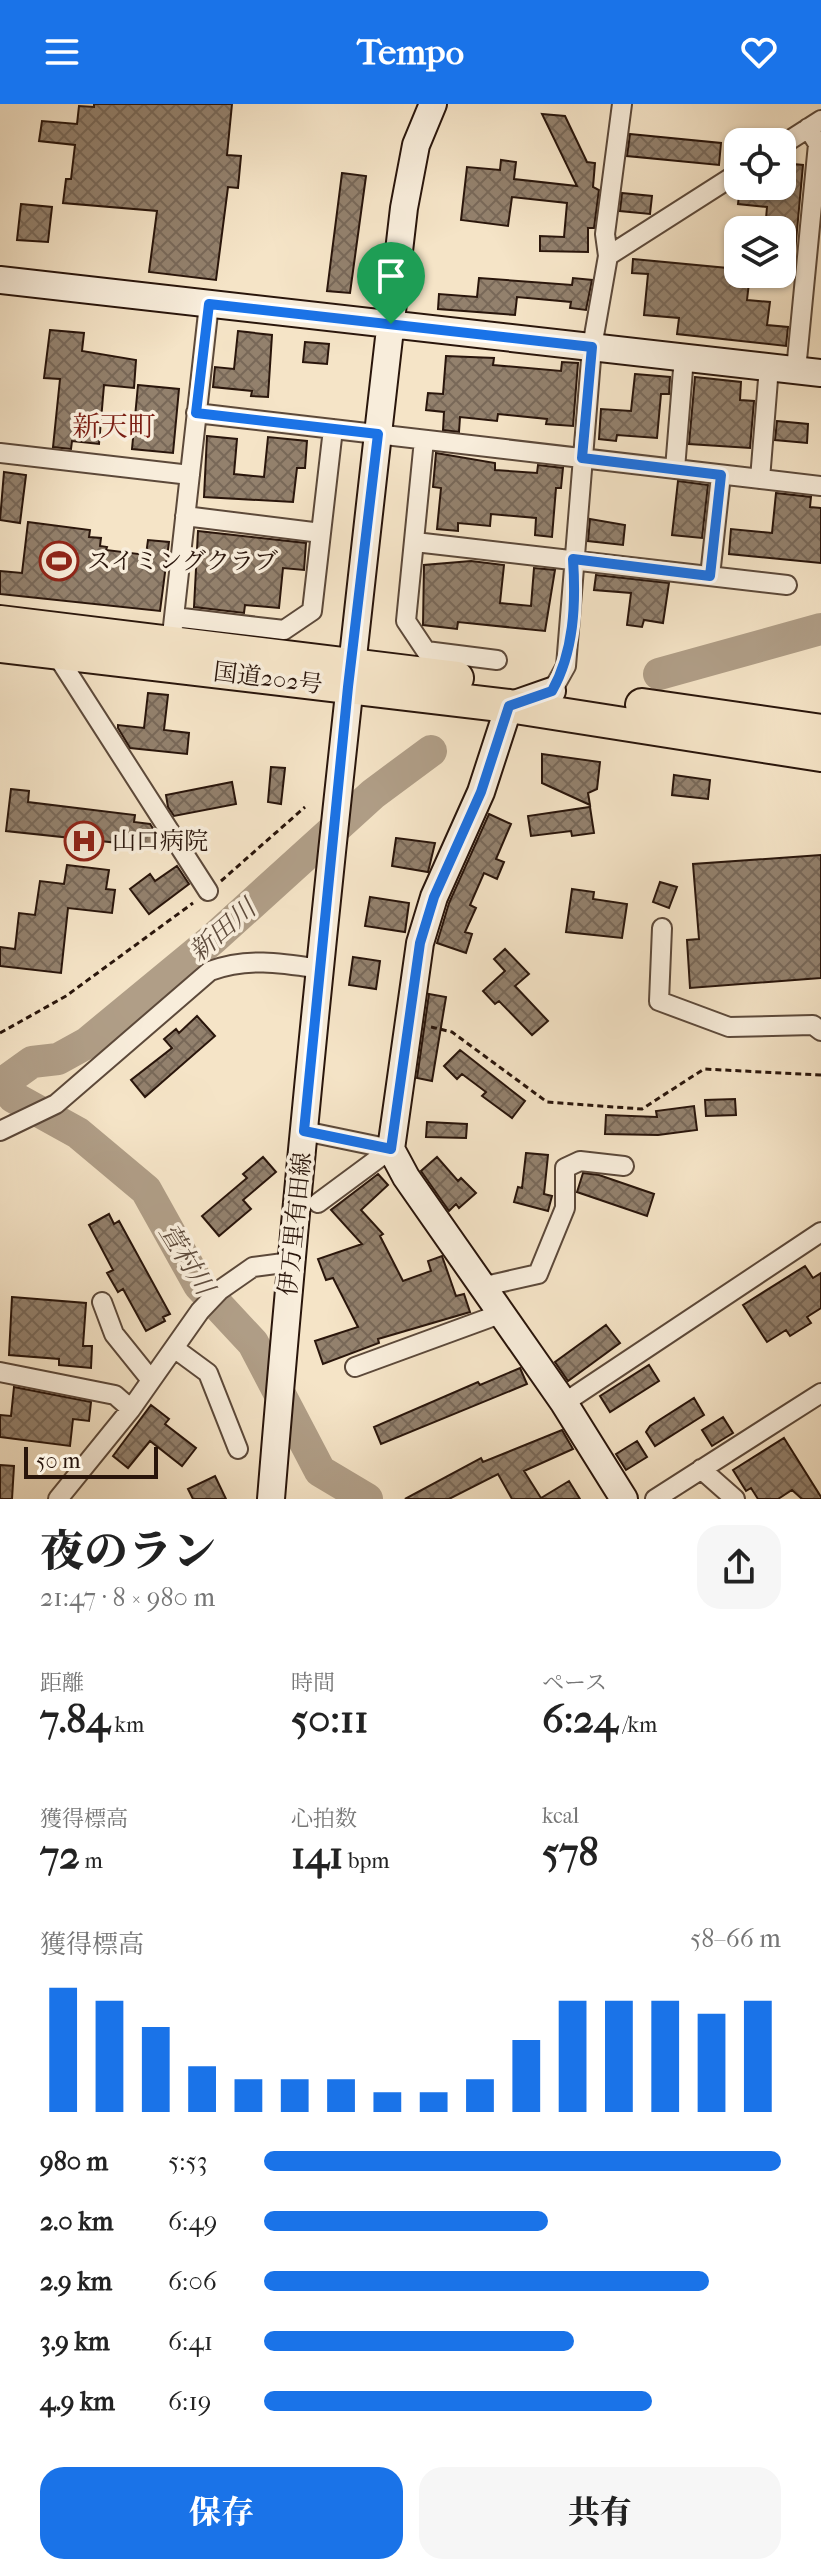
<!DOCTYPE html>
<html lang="ja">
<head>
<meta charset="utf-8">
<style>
  body { margin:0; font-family:"IM FELL French Canon","Noto Serif JP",serif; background:#f6f6f6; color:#222; height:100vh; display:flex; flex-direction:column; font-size:30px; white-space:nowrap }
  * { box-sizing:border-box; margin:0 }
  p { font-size:26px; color:#767676 }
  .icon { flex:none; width:44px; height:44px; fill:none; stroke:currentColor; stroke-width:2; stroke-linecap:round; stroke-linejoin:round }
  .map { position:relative; height:1395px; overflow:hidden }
  .panel { display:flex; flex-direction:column; background:#fff; flex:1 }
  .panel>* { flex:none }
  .tools { position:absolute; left:724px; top:24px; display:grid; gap:16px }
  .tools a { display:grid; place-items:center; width:72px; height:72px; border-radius:16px; background:#fff; box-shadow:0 2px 6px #0004; font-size:40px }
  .scale { position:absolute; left:24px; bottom:20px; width:134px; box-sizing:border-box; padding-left:8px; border:4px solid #29150b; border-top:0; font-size:22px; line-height:28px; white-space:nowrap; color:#29150b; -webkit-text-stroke:6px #f8eddb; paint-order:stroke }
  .pin { position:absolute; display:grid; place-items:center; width:68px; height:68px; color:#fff; margin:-82px -34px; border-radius:50% 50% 50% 0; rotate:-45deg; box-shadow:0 0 8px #0007 }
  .pin .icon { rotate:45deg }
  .round { display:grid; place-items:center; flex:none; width:84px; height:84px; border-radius:24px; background:#f6f6f6 }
  .summary { display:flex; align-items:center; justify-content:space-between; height:136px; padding:0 40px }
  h1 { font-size:44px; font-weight:800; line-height:60px }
  .figures { display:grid; grid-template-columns:repeat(3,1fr); gap:12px; height:136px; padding:8px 40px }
  .figures div { display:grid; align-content:center }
  .figures b { font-size:40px; font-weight:800 }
  .figures small { font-size:22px; font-weight:400 }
  .figures p { font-size:22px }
  .chart { height:224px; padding:16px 40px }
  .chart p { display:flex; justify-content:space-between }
  .chart svg { width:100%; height:144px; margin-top:8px; stroke:#1a73e8; stroke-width:6 }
  .primary-button { display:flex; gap:16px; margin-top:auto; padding:16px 40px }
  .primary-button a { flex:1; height:92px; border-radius:24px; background:#1a73e8; color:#fff; font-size:32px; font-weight:800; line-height:92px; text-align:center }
  .primary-button a+a { background:#f6f6f6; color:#222 }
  ul { padding:0 40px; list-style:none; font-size:26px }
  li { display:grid; grid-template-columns:128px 96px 1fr; align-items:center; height:60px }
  li i { height:20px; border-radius:10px; background:#1a73e8 }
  header { display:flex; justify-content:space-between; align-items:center; height:104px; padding:0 40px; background:#1a73e8; color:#fff; font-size:36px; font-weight:800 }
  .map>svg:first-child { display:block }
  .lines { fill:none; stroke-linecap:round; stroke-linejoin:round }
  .river { stroke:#b09e87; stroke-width:32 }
  .building { fill:url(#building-cross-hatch); stroke:#29150b; stroke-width:2 }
  .street-casing { stroke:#5c493a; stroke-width:22 }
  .secondary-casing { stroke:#29150b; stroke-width:30 }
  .highway-casing { stroke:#29150b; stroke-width:36 }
  .path { stroke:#29150b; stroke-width:3; stroke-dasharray:6 4; stroke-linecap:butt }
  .street { stroke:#f8eddb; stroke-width:18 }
  .secondary { stroke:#f8eddb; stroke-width:26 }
  .highway { stroke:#f5e4c7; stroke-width:32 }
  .route-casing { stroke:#fff; stroke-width:16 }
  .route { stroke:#1a73e8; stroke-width:10 }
  .labels { text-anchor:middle; stroke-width:7; stroke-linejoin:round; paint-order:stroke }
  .poi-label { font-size:24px; fill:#29150b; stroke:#f8eddb; text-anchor:start }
  .street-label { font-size:24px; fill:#29150b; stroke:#f8eddb }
  .water-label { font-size:26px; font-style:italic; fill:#5f4c3d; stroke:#f8eddb }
  .quarter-label { font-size:28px; fill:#7a1f14; stroke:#f8eddb }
</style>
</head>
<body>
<header><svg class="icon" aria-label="menu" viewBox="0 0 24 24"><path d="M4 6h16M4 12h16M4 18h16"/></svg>Tempo<svg class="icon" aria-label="heart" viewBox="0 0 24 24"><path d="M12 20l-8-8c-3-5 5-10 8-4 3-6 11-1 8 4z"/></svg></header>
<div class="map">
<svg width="821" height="1395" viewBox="0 0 821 1395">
  <defs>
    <pattern id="building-cross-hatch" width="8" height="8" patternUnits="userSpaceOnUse" patternTransform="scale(2)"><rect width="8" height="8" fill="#93816d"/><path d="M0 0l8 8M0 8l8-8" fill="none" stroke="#786858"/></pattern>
  </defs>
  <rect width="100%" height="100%" fill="#f5e4c7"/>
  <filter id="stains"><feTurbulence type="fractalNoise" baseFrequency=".0025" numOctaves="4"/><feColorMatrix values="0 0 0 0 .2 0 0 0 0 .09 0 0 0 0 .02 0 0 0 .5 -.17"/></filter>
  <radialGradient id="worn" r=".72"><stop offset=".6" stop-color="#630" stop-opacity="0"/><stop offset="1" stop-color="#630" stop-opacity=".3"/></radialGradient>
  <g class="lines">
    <path class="river" d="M659 570 821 525
      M6 979 13 993 78 1029 146 1086 199 1181 253 1239 320 1367 367 1395
      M0 981 32 958 58 955 87 939 213 835 373 690 431 647"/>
  </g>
  <path class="building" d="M94 0H232L227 51 241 52 238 84 228 83 216 176 149 168 157 107 63 99 66 75H71L75 41 39 37 42 17 77 20 79 2 94 3Z
    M542 10 565 12 587 58 595 59 593 83 599 86 594 124H588V148L540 147V132L564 133 567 99 512 93 508 122 461 116 467 63 500 66 501 56 516 58 514 75 577 82Z
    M630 30 721 39 719 61 627 52Z
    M782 59 803 61 795 148 782 147V126H765L767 103 738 100 740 82H782Z
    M342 69 366 72 350 189 327 187Z
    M622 89 652 92 650 110 620 107Z
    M21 100 52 103 48 138 17 136Z
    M633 155 738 165V170H750L747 196 770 198 767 221 788 223 786 242 677 230 679 214 644 211 648 170 632 169Z
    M479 174 572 181 573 174 592 176 586 206 570 204 571 198 517 193 515 211 438 205 439 190 477 193Z
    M50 226 84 229 82 247 136 256 134 284 104 281 99 340 72 337 71 345 53 343 60 275 44 274Z
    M238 227 272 231 268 293 251 292 252 287 213 283 215 263 234 265Z
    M305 238 329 240 327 260 303 258Z
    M446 252 494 254 493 261 561 267 562 258 578 259 573 322 546 320 547 315 498 310 497 317 460 313 459 328 443 326 444 308 426 306 428 289 443 290Z
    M635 270 670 273 669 290H661L657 334 617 331 616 337 599 335 601 305 631 307Z
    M695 273 741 278 740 296 754 297 750 344 689 340Z
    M138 281 179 285 173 349 132 345Z
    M777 317 808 320 807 339 775 336Z
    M207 332 237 335 234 370 264 373 268 333 307 337 305 364H297L293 398 204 393Z
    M436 349 495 359V366L537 369 538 361 563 364 561 384H556L552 433 535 431 536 414 491 410 490 422 458 419V427L437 425 441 384 433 383Z
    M4 368 26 371 20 419 0 416Z
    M678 377 708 381 702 434 672 431Z
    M776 389 811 393 810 403 821 404V459L729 450 731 425 772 429Z
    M590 415 625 421 623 441 588 437Z
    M28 418 90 426 89 433 101 434 100 442 107 443 106 446 146 451 148 436 169 438 160 507 0 490V467L22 469Z
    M198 427 306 439 304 466 283 464 279 504 245 501 244 509 194 503Z
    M471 457 504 461 500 499 531 502 534 464 555 466 545 527 458 518 457 525 423 521 424 461Z
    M596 471 669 479 663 519 644 516 642 523 627 521 631 489 594 486Z
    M148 589 168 591 164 626 189 629 187 650 130 644 118 624V621L144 624Z
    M542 650 600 658 597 685 588 689 590 701 542 679Z
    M271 663 285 664 281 700 268 698Z
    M674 671 710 676 708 695 672 691Z
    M232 678 236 700 174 712 168 703 166 691Z
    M11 685 29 687 28 698 135 711 134 718 150 720 166 744 6 727Z
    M590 703 594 729 572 732 571 727 531 732 528 712Z
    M489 710 511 720 496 755 504 758 497 775 484 769 470 801 476 804 465 828 472 830 466 849 437 839 449 799Z
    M396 734 435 739 428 768 392 762Z
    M821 751V874L690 884 687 836 699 835 693 760Z
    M67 761 109 766 106 785 115 786 112 809 68 804 61 869 0 862V843L15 845 19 809 35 811 40 777 64 780Z
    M177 762 189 780 149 810 130 785 150 770 155 777Z
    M660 778 677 783 669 804 653 798Z
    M572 785 594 788 593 795 627 800 622 834 566 828Z
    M370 793 409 799 405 828 365 822Z
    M505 845 529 870 515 882 548 917 532 931 499 897 495 900 483 887 505 867 494 855Z
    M353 853 380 857 376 885 349 881Z
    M429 890 446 893 432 977 417 974Z
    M197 912 215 932 145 993 131 976 172 944 164 935 176 925 179 929Z
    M460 946 525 997 512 1014 482 992 486 988 462 970 457 975 444 962Z
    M735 995 736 1011 706 1012 705 996Z
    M694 1002 697 1026 658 1031 605 1030 606 1011 657 1013 656 1007Z
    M427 1018 467 1020 466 1034 426 1033Z
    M526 1049 548 1051 544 1090 552 1092 548 1107 514 1098 518 1083 522 1084Z
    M263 1053 276 1068 243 1096 251 1105 219 1132 202 1112 247 1074 243 1070Z
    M437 1053 458 1077 461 1074 476 1089 459 1104 456 1100 449 1107 421 1067Z
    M583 1069 599 1071 654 1090 647 1112 577 1088Z
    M378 1070 388 1081 361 1106 383 1130 380 1132 403 1177 431 1167 428 1157 442 1152 456 1192 464 1190 470 1208 378 1235 379 1239 323 1260 315 1237 358 1223 333 1174 326 1176 318 1155 362 1140 331 1106Z
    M109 1110 114 1120 119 1117 170 1210 163 1213 165 1217 146 1227 123 1185 118 1188 107 1169 113 1166 89 1121Z
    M805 1162 813 1174 821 1169V1204L807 1213 811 1219 790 1232 786 1226 767 1238 743 1201Z
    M12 1193 86 1199 83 1242H92L91 1264 59 1261V1255L9 1251Z
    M606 1221 620 1239 568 1277 555 1258Z
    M649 1261 659 1277 610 1308 600 1292Z
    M520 1264 527 1280 381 1340 374 1323 478 1278 480 1281Z
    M14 1283 91 1298 89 1317 73 1315 70 1342 0 1333V1311L11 1312Z
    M694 1294 704 1311 655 1342 646 1328 650 1322Z
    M151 1301 169 1315 165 1320 196 1344 182 1362 150 1337 128 1364 113 1352Z
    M723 1313 733 1329 712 1342 702 1326Z
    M562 1326 573 1345 524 1367 541 1394 569 1377 580 1395H512L498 1370 449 1395H405L481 1354 483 1358Z
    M784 1334 821 1393V1395H802L792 1386 778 1395H758L751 1384 746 1387 733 1366Z
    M637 1337 647 1353 626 1366 616 1350Z
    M0 1361 14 1362 12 1395H0Z
    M215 1372 226 1395H193L188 1385Z"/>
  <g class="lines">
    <defs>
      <path id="street" d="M782 41 821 16
        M608 152 605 130 622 0
        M796 266 818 40 808 24
        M196 309 821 382
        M424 336 406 517 426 547 497 556
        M0 349 190 371
        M675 365 684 253
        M760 375 769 263
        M185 412 321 429
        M415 438 787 481
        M710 472 721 371
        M174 513 284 526 312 507 333 325
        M171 540 209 200
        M54 547 208 787
        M552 587 566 562 592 243 608 152 738 69
        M662 824 659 897 729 923 813 921 821 927
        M0 1027 56 1000 210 867C248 853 282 859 321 865
        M304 1027 391 1045
        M318 1099 391 1045
        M481 1183 538 1170 565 1104V1064L580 1057 624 1062
        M102 1198 114 1230 151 1276
        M174 1244 208 1269 238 1345
        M355 1263 500 1210
        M0 1268 115 1291 131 1305
        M564 1299 821 1128
        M701 1365 735 1395
        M58 1395 131 1305 200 1207 220 1186 253 1163 291 1158
        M655 1395 821 1289"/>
      <path id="secondary" d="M0 176 821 269
        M552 587 509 602 481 688 434 793 420 839 391 1045 406 1073 564 1299 624 1395
        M271 1395C306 964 354 534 404 104L416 41 433 0"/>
      <path id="highway" d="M0 518 457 574
        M0 542 509 602 821 651
        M642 601 821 627"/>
    </defs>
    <use href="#street" class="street-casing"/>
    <use href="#secondary" class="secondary-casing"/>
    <use href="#highway" class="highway-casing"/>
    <path class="path" d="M221 777 305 703
      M431 923 452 928 547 998 642 1005 704 965 821 971
      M0 929 66 892 193 799"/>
    <use href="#street" class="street"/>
    <use href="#secondary" class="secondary"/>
    <use href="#highway" class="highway"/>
  </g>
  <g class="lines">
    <defs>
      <path id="route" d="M209 200 592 243 582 354 721 371 710 472 573 455C576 500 574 548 552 587L509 602 481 688 434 793 420 839 391 1045 304 1027 348 583 378 330 196 309Z"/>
    </defs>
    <use href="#route" class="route-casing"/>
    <use href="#route" class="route"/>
  </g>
  <defs>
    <symbol id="stadium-ring" viewBox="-11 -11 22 22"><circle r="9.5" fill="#f8eddb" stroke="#8f2418" stroke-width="1.5"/><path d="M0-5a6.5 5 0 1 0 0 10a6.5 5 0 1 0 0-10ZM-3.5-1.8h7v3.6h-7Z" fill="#8f2418"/></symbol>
    <symbol id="hospital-ring" viewBox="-11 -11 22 22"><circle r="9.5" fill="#f8eddb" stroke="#8f2418" stroke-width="1.5"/><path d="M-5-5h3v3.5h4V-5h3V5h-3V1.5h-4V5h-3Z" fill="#8f2418"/></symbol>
  </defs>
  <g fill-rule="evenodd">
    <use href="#stadium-ring" x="37" y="435" width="44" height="44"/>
    <use href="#hospital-ring" x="62" y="715" width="44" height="44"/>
  </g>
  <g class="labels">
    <g class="poi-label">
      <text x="87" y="465">スイミングクラブ</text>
      <text x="112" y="745">山口病院</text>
    </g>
    <g class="street-label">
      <text transform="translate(268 574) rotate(7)" y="8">国道202号</text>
      <text transform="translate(295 1120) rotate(-84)" y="8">伊万里有田線</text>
    </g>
    <g class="water-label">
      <text transform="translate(222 826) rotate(-41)" y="9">新田川</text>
      <text transform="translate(187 1155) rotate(58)" y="9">萱村川</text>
    </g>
    <g class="quarter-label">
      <text x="114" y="332">新天町</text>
    </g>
  </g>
  <rect width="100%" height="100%" filter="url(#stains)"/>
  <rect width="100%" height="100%" fill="url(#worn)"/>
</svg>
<div class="tools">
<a><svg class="icon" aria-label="locate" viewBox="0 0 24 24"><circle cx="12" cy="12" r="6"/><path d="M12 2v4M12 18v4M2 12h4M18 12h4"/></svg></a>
<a><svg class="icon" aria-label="layers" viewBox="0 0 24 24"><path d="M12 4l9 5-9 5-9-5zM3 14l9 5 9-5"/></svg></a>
</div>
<div class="scale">50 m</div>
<div class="pin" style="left:391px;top:220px;background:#1e9e55"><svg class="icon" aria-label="arrive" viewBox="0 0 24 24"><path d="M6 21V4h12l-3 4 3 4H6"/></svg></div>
</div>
<section class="panel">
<div class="summary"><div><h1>夜のラン</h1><p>21:47 · 8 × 980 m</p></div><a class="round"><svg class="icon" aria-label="share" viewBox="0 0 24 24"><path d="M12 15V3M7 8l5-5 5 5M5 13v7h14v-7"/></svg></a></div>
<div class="figures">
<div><p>距離</p><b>7.84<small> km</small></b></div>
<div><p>時間</p><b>50:11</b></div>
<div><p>ペース</p><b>6:24<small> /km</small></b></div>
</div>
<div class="figures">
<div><p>獲得標高</p><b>72<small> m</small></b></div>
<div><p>心拍数</p><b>141<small> bpm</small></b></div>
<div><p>kcal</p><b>578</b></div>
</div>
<div class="chart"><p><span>獲得標高</span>58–66 m</p>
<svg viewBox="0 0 160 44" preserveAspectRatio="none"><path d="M5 44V6M15 44V10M25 44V18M35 44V30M45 44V34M55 44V34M65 44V34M75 44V38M85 44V38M95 44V34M105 44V22M115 44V10M125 44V10M135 44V10M145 44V14M155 44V10"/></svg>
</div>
<ul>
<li><b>980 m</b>5:53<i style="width:100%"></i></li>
<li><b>2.0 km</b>6:49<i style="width:55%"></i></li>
<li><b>2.9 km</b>6:06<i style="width:86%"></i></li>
<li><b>3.9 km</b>6:41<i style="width:60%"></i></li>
<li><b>4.9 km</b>6:19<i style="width:75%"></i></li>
</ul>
<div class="primary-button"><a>保存</a><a>共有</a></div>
</section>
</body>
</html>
